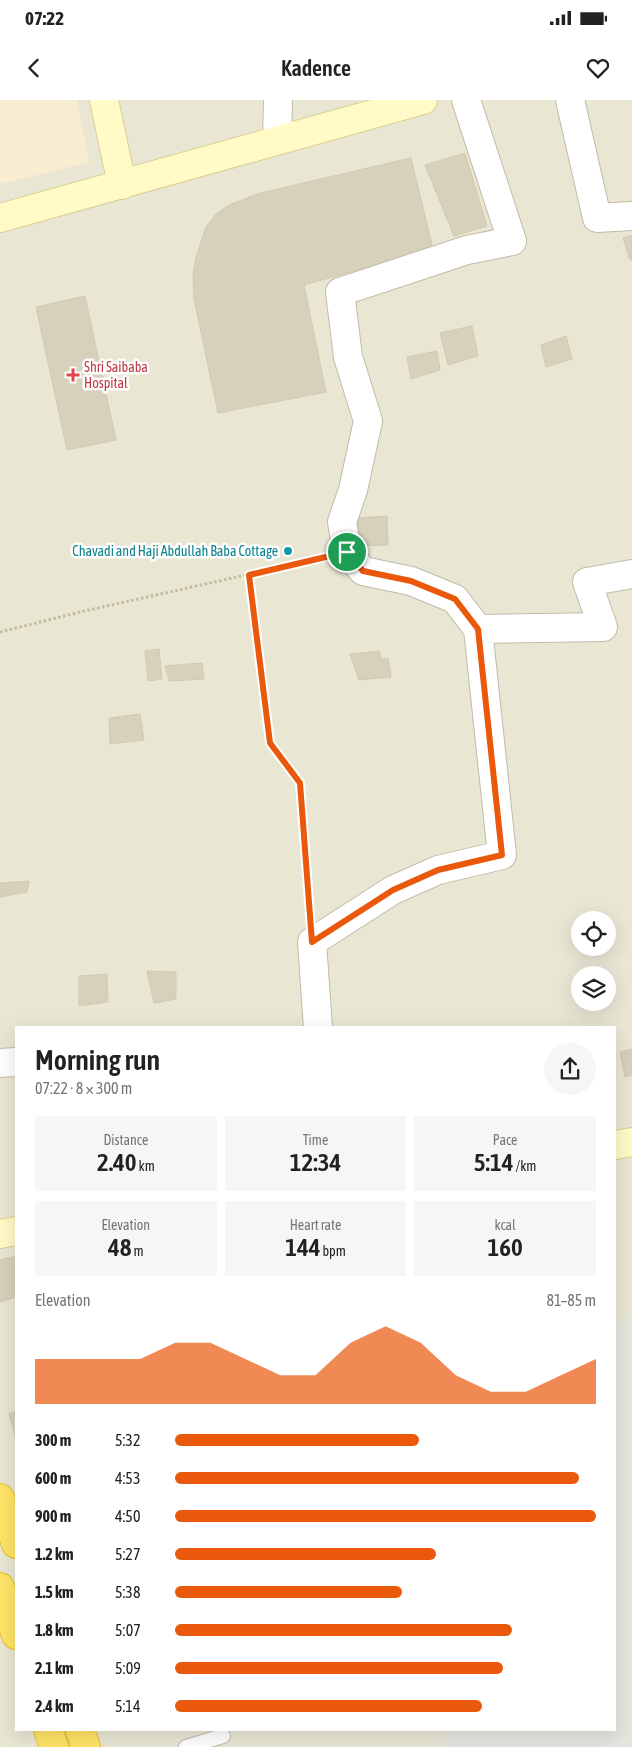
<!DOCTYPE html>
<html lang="en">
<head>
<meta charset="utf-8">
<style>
  body { margin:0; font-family:"Asap Condensed",sans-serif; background:#f6f6f6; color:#222; height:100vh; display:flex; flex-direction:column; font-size:19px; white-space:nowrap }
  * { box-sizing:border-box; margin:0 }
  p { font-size:16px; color:#767676 }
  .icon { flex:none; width:28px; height:28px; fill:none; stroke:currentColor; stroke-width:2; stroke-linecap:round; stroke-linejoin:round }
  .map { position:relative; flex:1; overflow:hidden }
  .sheet { position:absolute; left:15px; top:926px; width:601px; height:705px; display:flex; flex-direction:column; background:#fff; border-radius:0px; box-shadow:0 5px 20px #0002 }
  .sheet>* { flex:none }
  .buttons { position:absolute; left:571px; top:811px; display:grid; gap:10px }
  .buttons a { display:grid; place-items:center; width:45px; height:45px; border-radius:50%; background:#fff; box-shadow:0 5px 20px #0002; font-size:25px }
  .pin { position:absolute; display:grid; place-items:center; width:42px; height:42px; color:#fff; margin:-21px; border:2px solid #fff; border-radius:50%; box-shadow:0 1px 5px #0007 }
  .round { display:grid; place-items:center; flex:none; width:52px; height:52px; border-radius:26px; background:#f6f6f6 }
  .headline { display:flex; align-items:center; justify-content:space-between; height:85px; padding:0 20px }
  h1 { font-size:28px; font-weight:600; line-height:38px }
  .metrics { display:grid; grid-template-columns:repeat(3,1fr); gap:8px; height:85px; padding:5px 20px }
  .metrics div { display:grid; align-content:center; border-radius:0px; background:#f6f6f6; text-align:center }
  .metrics b { font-size:25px; font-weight:600 }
  .metrics small { font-size:14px; font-weight:400 }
  .metrics p { font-size:14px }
  .chart { height:140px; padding:10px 20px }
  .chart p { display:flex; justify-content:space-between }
  .chart svg { width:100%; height:90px; margin-top:5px; fill:#ea580c; opacity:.7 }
  ul { padding:0 20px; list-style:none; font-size:16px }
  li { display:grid; grid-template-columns:80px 60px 1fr; align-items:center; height:38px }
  li i { height:12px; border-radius:6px; background:#ea580c }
  .status { display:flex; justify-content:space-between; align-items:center; height:35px; padding:0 25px; background:#fff; direction:ltr }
  .status svg { height:14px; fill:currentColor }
  header { display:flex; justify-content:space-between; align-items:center; height:65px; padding:0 20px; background:#fff; font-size:22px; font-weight:600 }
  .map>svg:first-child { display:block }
  .residential { fill:#e9e6d4; fill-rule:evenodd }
  .commercial { fill:#f8edd1 }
  .parking { fill:#e5e4df }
  .building { fill:#d7d0bb; stroke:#d2caae }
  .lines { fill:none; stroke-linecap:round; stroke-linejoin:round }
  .lane-casing { stroke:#c1bca9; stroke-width:16 }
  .street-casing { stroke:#c1bca9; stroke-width:30 }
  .secondary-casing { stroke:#d8d093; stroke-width:30 }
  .highway-casing { stroke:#e8c02d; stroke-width:30 }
  .path { stroke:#c3bb99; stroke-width:3; stroke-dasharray:2.5 2.5; stroke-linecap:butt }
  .lane { stroke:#fff; stroke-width:14 }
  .street { stroke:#fff; stroke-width:28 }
  .secondary { stroke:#fffac6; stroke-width:28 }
  .highway { stroke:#ffe467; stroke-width:28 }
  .route-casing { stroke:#fff; stroke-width:10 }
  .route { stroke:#ea580c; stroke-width:6 }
  .health-dot { fill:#e0444e; stroke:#fff; stroke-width:2 }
  .culture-dot { fill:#0f9aa8; stroke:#fff; stroke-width:2 }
  .labels { text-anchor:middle; stroke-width:5; stroke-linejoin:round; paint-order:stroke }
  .health-label { font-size:14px; fill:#be3a42; stroke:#fff; text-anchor:start }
  .culture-label { font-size:14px; fill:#0d838f; stroke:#fff; text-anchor:end }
</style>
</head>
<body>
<div class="status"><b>07:22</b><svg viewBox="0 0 49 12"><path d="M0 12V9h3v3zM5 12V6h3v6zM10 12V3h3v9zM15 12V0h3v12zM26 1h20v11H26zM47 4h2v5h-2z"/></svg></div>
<header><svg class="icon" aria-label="back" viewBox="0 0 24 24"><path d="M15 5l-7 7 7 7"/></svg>Kadence<svg class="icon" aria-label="heart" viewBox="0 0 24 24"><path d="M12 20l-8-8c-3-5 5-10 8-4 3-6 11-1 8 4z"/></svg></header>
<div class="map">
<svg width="632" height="1647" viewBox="0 0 632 1647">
  <rect width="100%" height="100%" fill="#f4f2e7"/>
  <path class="residential" d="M0 0H632V1647H0ZM580 820H608V848H580ZM580 875H608V902H580ZM16 928H615V1630H16Z"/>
  <path class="commercial" d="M0 0H77L89 62 0 84Z"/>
  <path class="parking" d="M632 1215V1647H448L444 1630H615V1226Z"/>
  <path class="building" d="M465 53 487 126 454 136 425 65Z
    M411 58 433 149 304 185 326 292 218 313 194 199 193 175 196 157 206 127 216 114 229 105 260 93Z
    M632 135V160H630L623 138Z
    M85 196 116 340 67 350 36 207Z
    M472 226 478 256 448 265 440 233Z
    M566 236 572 259 546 267 541 245Z
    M437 251 440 270 411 279 407 257Z
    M387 416 388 445 360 446 358 418Z
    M159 549 162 579 148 581 145 551Z
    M379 551 382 560 388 558 391 577 359 580 350 554Z
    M202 563 204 579 169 581 165 566Z
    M140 614 144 640 110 644 109 618Z
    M29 781 27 792 0 797V783Z
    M147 871 176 872V899L154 903Z
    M107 874 108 902 79 906V876Z
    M632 949V975L625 977 620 952Z
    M16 1156V1197L0 1202V1160Z
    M16 1311V1338L9 1314Z"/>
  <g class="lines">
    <defs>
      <path id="lane" d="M186 1647 223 1636"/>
      <path id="street" d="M570 0 597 118 632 116
        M277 40 278 0
        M478 529 603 527 587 482 632 474
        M318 928 312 842 393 790 438 770 502 755 478 529 455 499 411 481 363 471 347 452 342 422 353 390 368 321 348 257 340 192 467 150 512 141 466 0
        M0 963 16 962"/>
      <path id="secondary" d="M104 0 122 85
        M0 118 423 0
        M615 1045 632 1042
        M0 1134 16 1131"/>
      <path id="highway" d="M0 1398 16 1444
        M0 1487 16 1535
        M48 1630 54 1647
        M80 1630 86 1647"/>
    </defs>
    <use href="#lane" class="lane-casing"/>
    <use href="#street" class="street-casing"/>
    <use href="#secondary" class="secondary-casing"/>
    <use href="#highway" class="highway-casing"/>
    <path class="path" d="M249 475 270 643 300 683 309 814
      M0 532 80 512 322 458"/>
    <use href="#lane" class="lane"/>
    <use href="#street" class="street"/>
    <use href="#secondary" class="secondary"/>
    <use href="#highway" class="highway"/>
  </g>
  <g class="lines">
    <defs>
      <path id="route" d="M347 452 363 471 411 481 455 499 478 529 502 755 438 770 393 790 312 842 300 683 270 643 249 475Z"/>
    </defs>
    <use href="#route" class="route-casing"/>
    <use href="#route" class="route"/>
  </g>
  <path class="health-dot" d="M70.5 267.5h5v5h5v5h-5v5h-5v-5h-5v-5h5z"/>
  <circle class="culture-dot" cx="288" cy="451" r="5"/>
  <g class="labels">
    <g class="health-label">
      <text x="84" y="272">Shri Saibaba<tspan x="84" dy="16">Hospital</tspan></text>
    </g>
    <g class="culture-label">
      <text x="278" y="456">Chavadi and Haji Abdullah Baba Cottage</text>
    </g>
  </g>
</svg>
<div class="buttons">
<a><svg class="icon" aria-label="locate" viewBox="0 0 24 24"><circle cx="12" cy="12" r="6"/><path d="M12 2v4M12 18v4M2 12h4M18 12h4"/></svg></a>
<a><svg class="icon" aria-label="layers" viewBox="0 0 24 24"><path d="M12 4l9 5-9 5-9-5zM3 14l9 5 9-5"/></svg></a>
</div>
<div class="pin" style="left:347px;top:452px;background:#1e9e55"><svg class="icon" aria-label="arrive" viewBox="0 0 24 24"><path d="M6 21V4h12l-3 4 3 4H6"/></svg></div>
<section class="sheet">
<div class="headline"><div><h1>Morning run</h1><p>07:22 · 8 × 300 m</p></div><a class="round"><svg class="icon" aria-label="share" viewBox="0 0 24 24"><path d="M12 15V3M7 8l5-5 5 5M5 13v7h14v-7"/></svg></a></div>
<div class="metrics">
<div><p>Distance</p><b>2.40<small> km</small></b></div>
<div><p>Time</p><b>12:34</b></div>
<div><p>Pace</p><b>5:14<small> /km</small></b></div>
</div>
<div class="metrics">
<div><p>Elevation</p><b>48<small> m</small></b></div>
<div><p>Heart rate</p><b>144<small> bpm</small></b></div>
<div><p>kcal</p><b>160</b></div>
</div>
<div class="chart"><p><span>Elevation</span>81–85 m</p>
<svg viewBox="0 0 160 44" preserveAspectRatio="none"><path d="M0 44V22L10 22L20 22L30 22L40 14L50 14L60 22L70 30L80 30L90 14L100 6L110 14L120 30L130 38L140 38L150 30L160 22V44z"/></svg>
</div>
<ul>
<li><b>300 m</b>5:32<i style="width:58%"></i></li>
<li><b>600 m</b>4:53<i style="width:96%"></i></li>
<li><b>900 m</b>4:50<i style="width:100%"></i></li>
<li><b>1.2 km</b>5:27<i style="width:62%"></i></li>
<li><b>1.5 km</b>5:38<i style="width:54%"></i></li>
<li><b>1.8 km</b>5:07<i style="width:80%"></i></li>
<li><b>2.1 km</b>5:09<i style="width:78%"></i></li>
<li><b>2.4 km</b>5:14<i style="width:73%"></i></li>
</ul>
</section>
</div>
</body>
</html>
